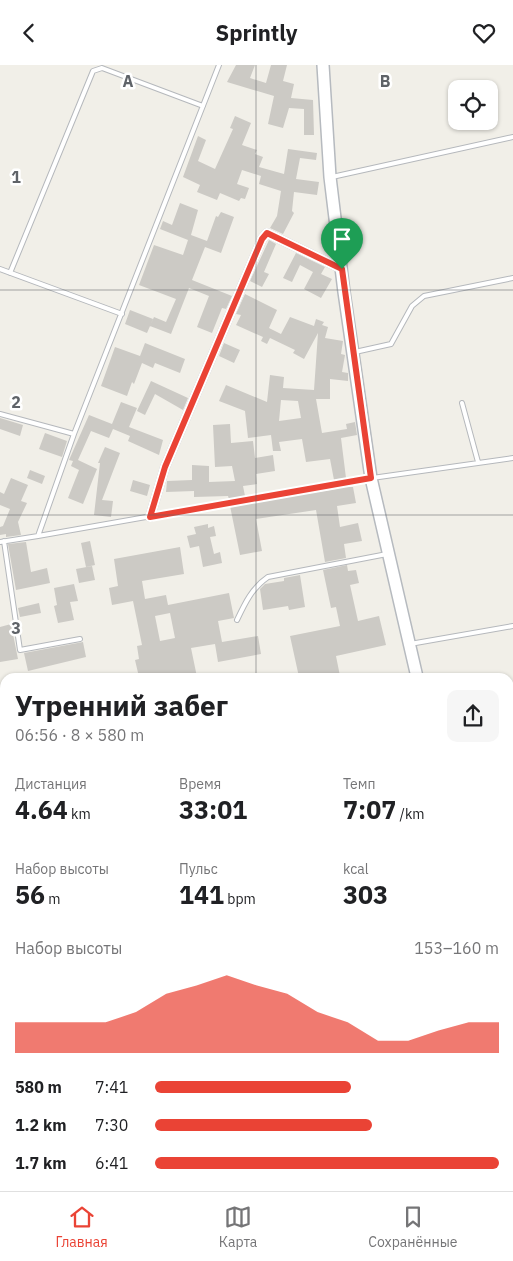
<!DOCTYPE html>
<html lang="ru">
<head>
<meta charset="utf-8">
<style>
  body { margin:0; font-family:"IBM Plex Sans",sans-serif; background:#f6f6f6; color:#202124; height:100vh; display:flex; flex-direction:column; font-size:19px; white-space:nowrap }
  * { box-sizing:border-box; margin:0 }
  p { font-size:16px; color:#757577 }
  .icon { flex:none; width:28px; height:28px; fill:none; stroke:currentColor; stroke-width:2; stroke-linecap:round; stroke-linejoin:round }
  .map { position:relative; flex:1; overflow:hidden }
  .drawer { position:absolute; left:0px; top:608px; width:514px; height:519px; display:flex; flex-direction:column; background:#fff; border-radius:15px 15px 0 0; box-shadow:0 1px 4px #0004 }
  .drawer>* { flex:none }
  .buttons { position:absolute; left:448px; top:15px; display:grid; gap:10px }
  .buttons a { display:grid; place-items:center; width:50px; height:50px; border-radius:10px; background:#fff; box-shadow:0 1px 4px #0004; font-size:25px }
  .pin { position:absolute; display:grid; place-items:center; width:42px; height:42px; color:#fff; margin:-51px -21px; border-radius:50% 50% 50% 0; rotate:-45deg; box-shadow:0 0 5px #0007 }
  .pin .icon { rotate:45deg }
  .round { display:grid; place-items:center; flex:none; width:52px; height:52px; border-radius:10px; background:#f6f6f6 }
  .overview { display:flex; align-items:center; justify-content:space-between; height:85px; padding:0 15px }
  h1 { font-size:28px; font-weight:700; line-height:38px }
  .metrics { display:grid; grid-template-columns:repeat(3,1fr); gap:8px; height:85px; padding:5px 15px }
  .metrics div { display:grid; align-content:center }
  .metrics b { font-size:25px; font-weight:700 }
  .metrics small { font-size:14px; font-weight:400 }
  .metrics p { font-size:14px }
  .chart { height:140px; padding:10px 15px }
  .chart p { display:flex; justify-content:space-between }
  .chart svg { width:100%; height:90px; margin-top:5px; fill:#ea4335; opacity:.7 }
  ul { padding:0 15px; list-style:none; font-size:16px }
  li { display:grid; grid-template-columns:80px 60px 1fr; align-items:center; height:38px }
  li i { height:12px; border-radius:6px; background:#ea4335 }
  header { display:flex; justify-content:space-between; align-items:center; height:65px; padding:0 15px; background:#fff; font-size:22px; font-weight:700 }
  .tab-bar { display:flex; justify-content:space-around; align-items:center; height:70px; border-top:1px solid #e0e0e0; background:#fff; font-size:14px; color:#757577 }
  .tab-bar a { display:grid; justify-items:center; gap:2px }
  .tab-bar .active { color:#ea4335 }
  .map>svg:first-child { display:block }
  .cemetery { fill:url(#cemetery-stones) }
  .building { fill:#cccac5; fill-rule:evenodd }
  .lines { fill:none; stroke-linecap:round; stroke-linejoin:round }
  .lane-casing { stroke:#b5b8bc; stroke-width:6 }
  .street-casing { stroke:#b5b8bc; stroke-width:10 }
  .secondary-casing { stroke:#b6babf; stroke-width:14 }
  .lane { stroke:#fff; stroke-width:4 }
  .street { stroke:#fff; stroke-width:8 }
  .secondary { stroke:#fff; stroke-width:11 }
  .route-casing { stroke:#fff; stroke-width:10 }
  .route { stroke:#ea4335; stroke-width:6 }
  .grid { fill:none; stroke:#5f6368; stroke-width:1; stroke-opacity:0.55 }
  .grid-label { font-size:16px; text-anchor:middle; font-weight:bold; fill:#5f6368; stroke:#fff; stroke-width:5; stroke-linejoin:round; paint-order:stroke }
</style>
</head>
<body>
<header><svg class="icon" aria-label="back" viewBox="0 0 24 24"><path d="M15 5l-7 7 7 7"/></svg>Sprintly<svg class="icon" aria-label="heart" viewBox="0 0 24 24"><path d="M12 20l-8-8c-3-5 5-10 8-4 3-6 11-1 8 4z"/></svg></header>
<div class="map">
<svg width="513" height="1126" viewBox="0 0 513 1126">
  <defs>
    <pattern id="cemetery-stones" width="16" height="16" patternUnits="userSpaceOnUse" patternTransform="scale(1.25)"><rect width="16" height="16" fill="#c5e8c5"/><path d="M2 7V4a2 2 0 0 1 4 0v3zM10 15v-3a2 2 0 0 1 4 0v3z" fill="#a3c0a4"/></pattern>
  </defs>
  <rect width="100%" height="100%" fill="#f1efe8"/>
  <path class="cemetery" d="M221 1121H483L484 1126H216Z"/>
  <path class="building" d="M236 0H255L250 13 266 18 271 0H287L283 16 294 19 291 33 313 35 314 70H304V44L289 43 283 63 268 59 274 31 227 17Z
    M235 51 251 58 242 80 257 85 255 89 263 92 259 102 284 109 288 84 317 88 316 95 300 93 296 114 319 117 317 130 294 127 292 146 294 148 283 169 270 163 277 151 281 126 259 119 261 111 242 105 237 119 249 123 245 134 241 133 239 136 220 128 217 135 197 127 200 120 183 112 198 71 206 75 198 96 215 104 233 64 230 63Z
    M180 138 198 145 191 170 207 176 216 151 218 152 221 147 234 152 221 188 205 182 192 215 232 231 226 244 222 243 212 268 197 262 209 231 189 223 171 269 150 261 154 252 166 257 176 234 139 220 154 180 183 190 188 175 160 164 163 156 172 160Z
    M269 175 276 179 264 207 269 209 262 222 250 216Z
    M296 188 325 202 321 209 332 214 321 233 304 224 313 207 300 200 292 217 283 213Z
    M245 229 277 245 269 263 281 269 290 252 314 261 316 254 324 257 322 260 328 262 325 273 343 276 341 289 345 290 342 307 348 308V316L330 314V334H316L322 368 347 364 346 359 355 357 357 370 341 373 346 413 334 415 330 394 306 397 302 374 279 377 281 386H273L271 370 248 373 245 346 219 336 226 320 267 337 270 310 284 312 283 323 314 325 318 268 304 294 293 288 295 285 270 273 267 279 261 276 263 272 236 260 241 250 236 249ZM281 335 298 336 301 353 279 356Z
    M130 245 153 254 147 268 125 259Z
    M145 278 185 294 180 308 155 298 153 303 142 298 134 319 132 317 127 331 101 321 115 282 140 291Z
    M224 278 240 285 234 298 219 291Z
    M151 316 188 333 183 345 155 329 145 350 137 346Z
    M121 337 137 343 129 362 163 375 159 390 128 376 130 371 113 364 109 373 91 366 78 395 97 404 83 439 68 433 79 405 71 401 73 396 69 395 89 350 112 359Z
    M0 353 23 360 20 371 0 364Z
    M230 359 231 378 253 376 255 393 273 390 275 406 256 409 257 419 243 421 245 431 229 434 228 431 194 432V426L166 427 167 416 192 415V400L209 401V417L235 416 232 401 215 402 213 360Z
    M45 368 67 376 62 392 39 384Z
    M105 382 120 388 102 435 113 436 111 452 94 450 100 398H98Z
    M30 405 45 411 42 419 27 413Z
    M11 413 28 420 21 436 27 438 18 457 21 470 6 472V469L0 470V462L3 461 10 444 0 440V427L4 429Z
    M133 415 150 420 147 431 130 426Z
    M348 420V422H353L356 438 337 441 340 462 358 458 362 476 344 479 346 493 325 497 316 445 256 454 262 486 240 490 230 441 336 424V423Z
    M208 459V463L214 461 216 471 210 472 214 489 220 487 222 498 203 502 199 481 190 483 187 471 196 469 194 462Z
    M90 476 95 500 86 502 81 478Z
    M26 477 31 507 47 503 50 518 16 525 8 479Z
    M180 482 184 509 142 516 145 534 166 530 168 540 229 528 234 553 218 556 222 577 258 571 261 589 218 597 215 579 191 583 197 612H139L135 595 139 594 137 581 142 580 133 536 112 540 109 523 118 521 114 494ZM170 548 175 573 160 576 155 551Z
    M347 500 348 506 356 505 359 518 350 520 358 556 379 551 386 580 336 591 340 611 299 612 290 571 340 561 336 542 331 543 323 505Z
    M92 501 95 515 79 518 76 504Z
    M300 510 305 542 289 545 288 541 263 545 260 524 265 519 284 516V513Z
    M74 519 78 536 70 537 74 555 58 558 54 541 57 540 54 523Z
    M39 538 41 548 20 552 18 543Z
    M11 559 18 594 0 597V562Z
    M83 577 86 592 28 606 24 588Z"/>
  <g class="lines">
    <defs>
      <path id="lane" d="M219 0 74 369 38 471 351 416 513 393
        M332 112 513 72
        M0 204 122 249
        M10 208 93 6 102 3 203 41
        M355 287 391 279 412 241 424 231 513 213
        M462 338 478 397
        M0 349 74 369
        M4 476 20 585 80 574
        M0 477 38 471
        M237 555C245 538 252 523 268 512L387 489
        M410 579 513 561
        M0 713 5 716
        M509 766 513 765
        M509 905H513
        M200 1126 205 1121"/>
      <path id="street" d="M150 452 165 402 262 174 267 168 342 204
        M0 1018 5 1020
        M14 1126V1121"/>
      <path id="secondary" d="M323 0 330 112 344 227 371 413 417 612
        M509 934 513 938"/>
    </defs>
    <use href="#lane" class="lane-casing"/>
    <use href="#street" class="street-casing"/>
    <use href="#secondary" class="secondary-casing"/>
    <use href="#lane" class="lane"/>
    <use href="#street" class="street"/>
    <use href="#secondary" class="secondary"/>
  </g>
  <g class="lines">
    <defs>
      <path id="route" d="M267 168 342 204 371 413 150 452 165 402 262 174Z"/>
    </defs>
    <use href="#route" class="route-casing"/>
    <use href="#route" class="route"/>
  </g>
  <path class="grid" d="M256 0V612M0 225H513M0 450H513M0 676H5M509 676H513M0 901H5M509 901H513M256 1121V1126"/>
  <g class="grid-label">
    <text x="128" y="22">A</text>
    <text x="385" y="22">B</text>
    <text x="16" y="118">1</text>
    <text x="16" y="343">2</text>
    <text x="16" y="569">3</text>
  </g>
</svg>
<div class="buttons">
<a><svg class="icon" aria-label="locate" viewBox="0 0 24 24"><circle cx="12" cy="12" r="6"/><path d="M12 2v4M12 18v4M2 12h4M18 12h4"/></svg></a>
</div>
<div class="pin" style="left:342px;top:204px;background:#1e9e55"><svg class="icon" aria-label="arrive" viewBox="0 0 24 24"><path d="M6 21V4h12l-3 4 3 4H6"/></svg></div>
<section class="drawer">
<div class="overview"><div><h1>Утренний забег</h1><p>06:56 · 8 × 580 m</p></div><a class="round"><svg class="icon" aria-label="share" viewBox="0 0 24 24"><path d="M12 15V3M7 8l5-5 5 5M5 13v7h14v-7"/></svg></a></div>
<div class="metrics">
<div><p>Дистанция</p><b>4.64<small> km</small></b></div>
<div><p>Время</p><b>33:01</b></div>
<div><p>Темп</p><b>7:07<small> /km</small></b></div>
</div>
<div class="metrics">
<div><p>Набор высоты</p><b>56<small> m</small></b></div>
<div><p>Пульс</p><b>141<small> bpm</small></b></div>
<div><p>kcal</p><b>303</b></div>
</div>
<div class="chart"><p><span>Набор высоты</span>153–160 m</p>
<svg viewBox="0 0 160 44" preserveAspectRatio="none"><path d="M0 44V29L10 29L20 29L30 29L40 24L50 15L60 11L70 6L80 11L90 15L100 24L110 29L120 38L130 38L140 33L150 29L160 29V44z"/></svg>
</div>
<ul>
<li><b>580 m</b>7:41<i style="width:57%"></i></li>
<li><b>1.2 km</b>7:30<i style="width:63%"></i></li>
<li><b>1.7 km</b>6:41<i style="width:100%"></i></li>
</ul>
</section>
</div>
<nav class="tab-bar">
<a class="active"><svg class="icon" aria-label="home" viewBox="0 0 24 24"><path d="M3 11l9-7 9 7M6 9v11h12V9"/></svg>Главная</a>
<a><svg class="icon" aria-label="map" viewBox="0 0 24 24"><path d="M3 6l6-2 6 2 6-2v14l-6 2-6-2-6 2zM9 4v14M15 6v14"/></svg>Карта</a>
<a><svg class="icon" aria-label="saved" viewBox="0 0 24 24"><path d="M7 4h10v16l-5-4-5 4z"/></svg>Сохранённые</a>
</nav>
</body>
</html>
